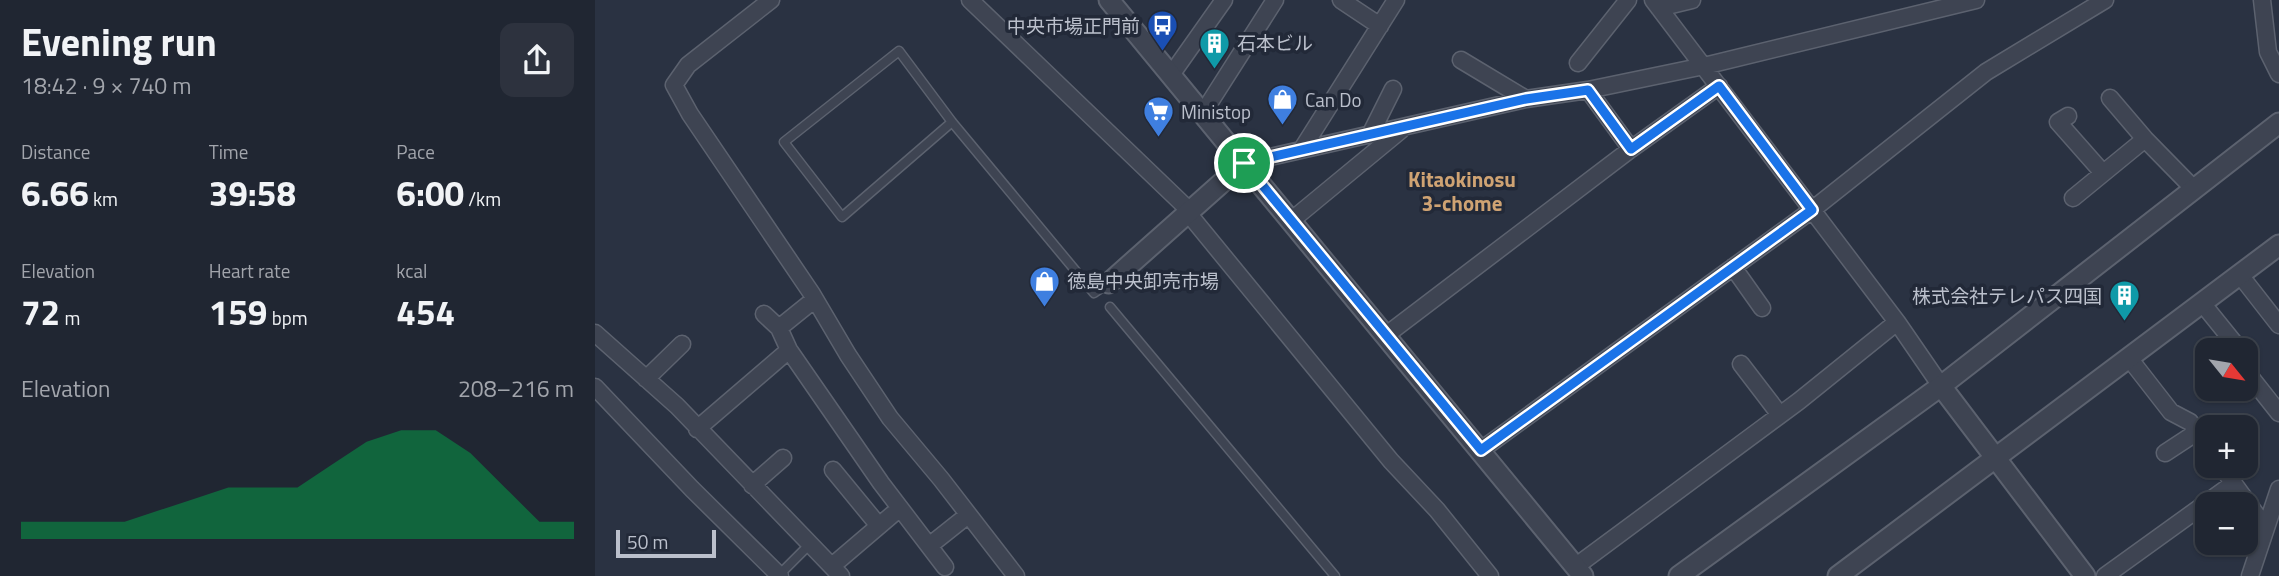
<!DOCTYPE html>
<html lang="en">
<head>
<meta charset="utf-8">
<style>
  body { margin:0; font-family:"Titillium Web","Noto Sans JP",sans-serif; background:#2d323e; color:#f1f3f6; height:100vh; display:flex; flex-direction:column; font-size:26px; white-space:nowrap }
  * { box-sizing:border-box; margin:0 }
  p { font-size:23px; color:#a2a5ac }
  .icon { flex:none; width:38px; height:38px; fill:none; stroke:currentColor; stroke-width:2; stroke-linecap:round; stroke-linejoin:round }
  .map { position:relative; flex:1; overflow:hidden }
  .sheet { display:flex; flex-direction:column; background:#202632; width:595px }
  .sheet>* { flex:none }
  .needle { width:46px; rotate:120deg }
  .tools { position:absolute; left:1600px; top:338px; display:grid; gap:14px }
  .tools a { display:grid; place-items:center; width:63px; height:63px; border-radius:14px; background:#202632; box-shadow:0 2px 5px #0004,0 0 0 2px #3d434d; font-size:35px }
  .scale { position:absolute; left:21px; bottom:18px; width:100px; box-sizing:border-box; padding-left:7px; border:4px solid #bbc0cc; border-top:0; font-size:19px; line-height:24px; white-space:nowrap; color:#bbc0cc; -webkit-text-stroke:5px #222938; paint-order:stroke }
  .pin { position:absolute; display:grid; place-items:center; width:60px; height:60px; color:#fff; margin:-30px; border:4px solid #fff; border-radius:50%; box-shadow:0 2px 7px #0007 }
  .round { display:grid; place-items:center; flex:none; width:74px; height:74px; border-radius:14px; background:#2d323e }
  .summary { display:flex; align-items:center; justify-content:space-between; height:119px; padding:0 21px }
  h1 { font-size:38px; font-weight:700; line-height:52px }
  .figures { display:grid; grid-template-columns:repeat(3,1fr); gap:10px; height:119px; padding:7px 21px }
  .figures div { display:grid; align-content:center }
  .figures b { font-size:35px; font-weight:700 }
  .figures small { font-size:19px; font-weight:400 }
  .figures p { font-size:19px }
  .chart { height:196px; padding:14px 21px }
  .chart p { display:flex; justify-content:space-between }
  .chart svg { width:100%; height:126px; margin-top:7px; fill:#0b8043; opacity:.7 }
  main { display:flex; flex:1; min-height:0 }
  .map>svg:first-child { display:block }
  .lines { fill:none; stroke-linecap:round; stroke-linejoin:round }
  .service-casing { stroke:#5c626f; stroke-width:11 }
  .minor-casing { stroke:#5c626f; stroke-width:19 }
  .tertiary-casing { stroke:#5c626f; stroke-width:23 }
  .service { stroke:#3e4452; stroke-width:8 }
  .minor { stroke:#3e4452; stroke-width:16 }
  .tertiary { stroke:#3e4452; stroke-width:19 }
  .route-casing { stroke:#fff; stroke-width:14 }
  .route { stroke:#1a73e8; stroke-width:9 }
  .labels { text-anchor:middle; stroke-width:7; stroke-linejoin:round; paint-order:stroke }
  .poi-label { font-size:19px; fill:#bbc0cc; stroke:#222938; text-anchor:start }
  .neighbourhood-label { font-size:21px; font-weight:bold; fill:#cfa373; stroke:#222938 }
</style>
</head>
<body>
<main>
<section class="sheet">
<div class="summary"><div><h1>Evening run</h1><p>18:42 · 9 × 740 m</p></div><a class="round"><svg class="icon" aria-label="share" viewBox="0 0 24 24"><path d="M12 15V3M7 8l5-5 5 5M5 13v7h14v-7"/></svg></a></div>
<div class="figures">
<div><p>Distance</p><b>6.66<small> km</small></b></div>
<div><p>Time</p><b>39:58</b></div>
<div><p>Pace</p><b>6:00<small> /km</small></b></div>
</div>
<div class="figures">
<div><p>Elevation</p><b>72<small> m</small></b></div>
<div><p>Heart rate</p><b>159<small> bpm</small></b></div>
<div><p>kcal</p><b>454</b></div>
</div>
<div class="chart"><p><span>Elevation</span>208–216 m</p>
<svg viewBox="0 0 160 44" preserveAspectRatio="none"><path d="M0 44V38L10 38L20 38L30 38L40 34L50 30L60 26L70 26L80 26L90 18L100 10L110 6L120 6L130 14L140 26L150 38L160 38V44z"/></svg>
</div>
</section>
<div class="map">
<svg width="1684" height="576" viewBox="0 0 1684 576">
  <rect width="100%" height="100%" fill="#2a3242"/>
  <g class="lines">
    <defs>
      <path id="service" d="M357 122 247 217 189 142 304 51 357 122 499 293 514 283
        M515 307 740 576
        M184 575 215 544"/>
      <path id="minor" d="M176 0 93 65 79 85 95 114 217 294 253 355 295 418 346 479 421 576
        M375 0 595 211
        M746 0 785 26
        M1058 0 1302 322 1346 386
        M1667 0 1673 52 1684 74
        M1064 8 1097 0
        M866 60 931 99
        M983 63 1033 0
        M576 75 629 0
        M993 90 1036 149
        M1515 98 1550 139 1598 188
        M608 113 680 0
        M1473 116 1463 122 1508 173
        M775 135 798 89
        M707 149 801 0
        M649 163 931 99 993 90 1109 66 1381 0
        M1478 198 1550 139
        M593 213 796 461 842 510 895 576
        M697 220 806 130
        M1138 267 1167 308
        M1645 275 1684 325
        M1607 303 1645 350
        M169 314 184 328
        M0 333 82 406 246 576
        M790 336 1036 149 1124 86
        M194 350 286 483 350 567
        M1534 358 1576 412 1595 422 1612 446
        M1146 364 1185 415
        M1650 370 1684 413
        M51 379 87 344
        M0 387 97 489 185 576
        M102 429 194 350 184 328 220 299
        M886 450 1217 210 1391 72 1510 0
        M1570 453 1602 432
        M1626 466 1671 528
        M238 470 284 526
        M157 485 188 458
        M334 546 373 515
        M237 566 298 514
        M980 567 1204 401 1302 322
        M1510 576 1639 483
        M1655 576 1684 489"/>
      <path id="tertiary" d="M514 0 988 576
        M514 283 649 163
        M1346 386 1490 576
        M1084 576 1346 386 1684 123
        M1243 576 1684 245"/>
    </defs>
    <use href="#service" class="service-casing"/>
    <use href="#minor" class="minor-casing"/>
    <use href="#tertiary" class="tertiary-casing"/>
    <use href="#service" class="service"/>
    <use href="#minor" class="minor"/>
    <use href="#tertiary" class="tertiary"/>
  </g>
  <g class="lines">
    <defs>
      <path id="route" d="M1124 86 1217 210 886 450 649 163 931 99 993 90 1036 149Z"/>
    </defs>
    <use href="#route" class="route-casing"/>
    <use href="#route" class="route"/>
  </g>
  <defs>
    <symbol id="bus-pin" viewBox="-11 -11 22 30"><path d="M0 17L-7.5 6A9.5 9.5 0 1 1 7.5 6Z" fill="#1a4fb4" stroke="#222938"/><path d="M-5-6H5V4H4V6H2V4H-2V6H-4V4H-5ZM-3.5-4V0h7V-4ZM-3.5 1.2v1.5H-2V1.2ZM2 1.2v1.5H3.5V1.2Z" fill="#fff"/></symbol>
    <symbol id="building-pin" viewBox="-11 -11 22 30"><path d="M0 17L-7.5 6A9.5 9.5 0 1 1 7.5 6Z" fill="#0f9aa8" stroke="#222938"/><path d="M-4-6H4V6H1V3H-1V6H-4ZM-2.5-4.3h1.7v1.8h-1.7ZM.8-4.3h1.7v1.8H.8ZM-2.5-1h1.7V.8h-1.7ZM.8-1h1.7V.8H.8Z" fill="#fff"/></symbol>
    <symbol id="shop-pin" viewBox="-11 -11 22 30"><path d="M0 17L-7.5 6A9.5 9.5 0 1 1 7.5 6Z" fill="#3f7fe0" stroke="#222938"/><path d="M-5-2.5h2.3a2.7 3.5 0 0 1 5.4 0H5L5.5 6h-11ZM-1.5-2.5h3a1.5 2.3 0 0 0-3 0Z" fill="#fff"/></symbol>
    <symbol id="supermarket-pin" viewBox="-11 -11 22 30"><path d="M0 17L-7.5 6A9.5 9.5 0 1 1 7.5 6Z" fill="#3f7fe0" stroke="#222938"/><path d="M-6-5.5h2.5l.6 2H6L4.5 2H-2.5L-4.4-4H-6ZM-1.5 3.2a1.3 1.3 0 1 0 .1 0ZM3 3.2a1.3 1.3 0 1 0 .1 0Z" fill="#fff"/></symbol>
  </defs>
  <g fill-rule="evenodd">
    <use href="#bus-pin" x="550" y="8" width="35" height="47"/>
    <use href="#building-pin" x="602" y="26" width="35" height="47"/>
    <use href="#shop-pin" x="670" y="82" width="35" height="47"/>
    <use href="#supermarket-pin" x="546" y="94" width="35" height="47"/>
    <use href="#shop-pin" x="432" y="264" width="35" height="47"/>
    <use href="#building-pin" x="1512" y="278" width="35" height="47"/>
  </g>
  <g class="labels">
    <g class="poi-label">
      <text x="545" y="33" text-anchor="end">中央市場正門前</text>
      <text x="642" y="50">石本ビル</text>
      <text x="710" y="107">Can Do</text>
      <text x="586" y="119">Ministop</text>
      <text x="472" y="288">徳島中央卸売市場</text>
      <text x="1507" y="303" text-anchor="end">株式会社テレパス四国</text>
    </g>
    <g class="neighbourhood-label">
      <text x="867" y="187">Kitaokinosu<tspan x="867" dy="24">3-chome</tspan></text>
    </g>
  </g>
</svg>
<div class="tools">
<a><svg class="needle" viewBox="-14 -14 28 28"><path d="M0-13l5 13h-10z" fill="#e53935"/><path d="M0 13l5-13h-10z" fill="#a2a5ac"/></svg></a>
<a>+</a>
<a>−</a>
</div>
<div class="scale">50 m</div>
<div class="pin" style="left:649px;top:163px;background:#1e9e55"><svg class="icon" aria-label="arrive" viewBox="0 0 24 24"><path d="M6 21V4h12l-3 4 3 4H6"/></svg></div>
</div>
</main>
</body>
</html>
